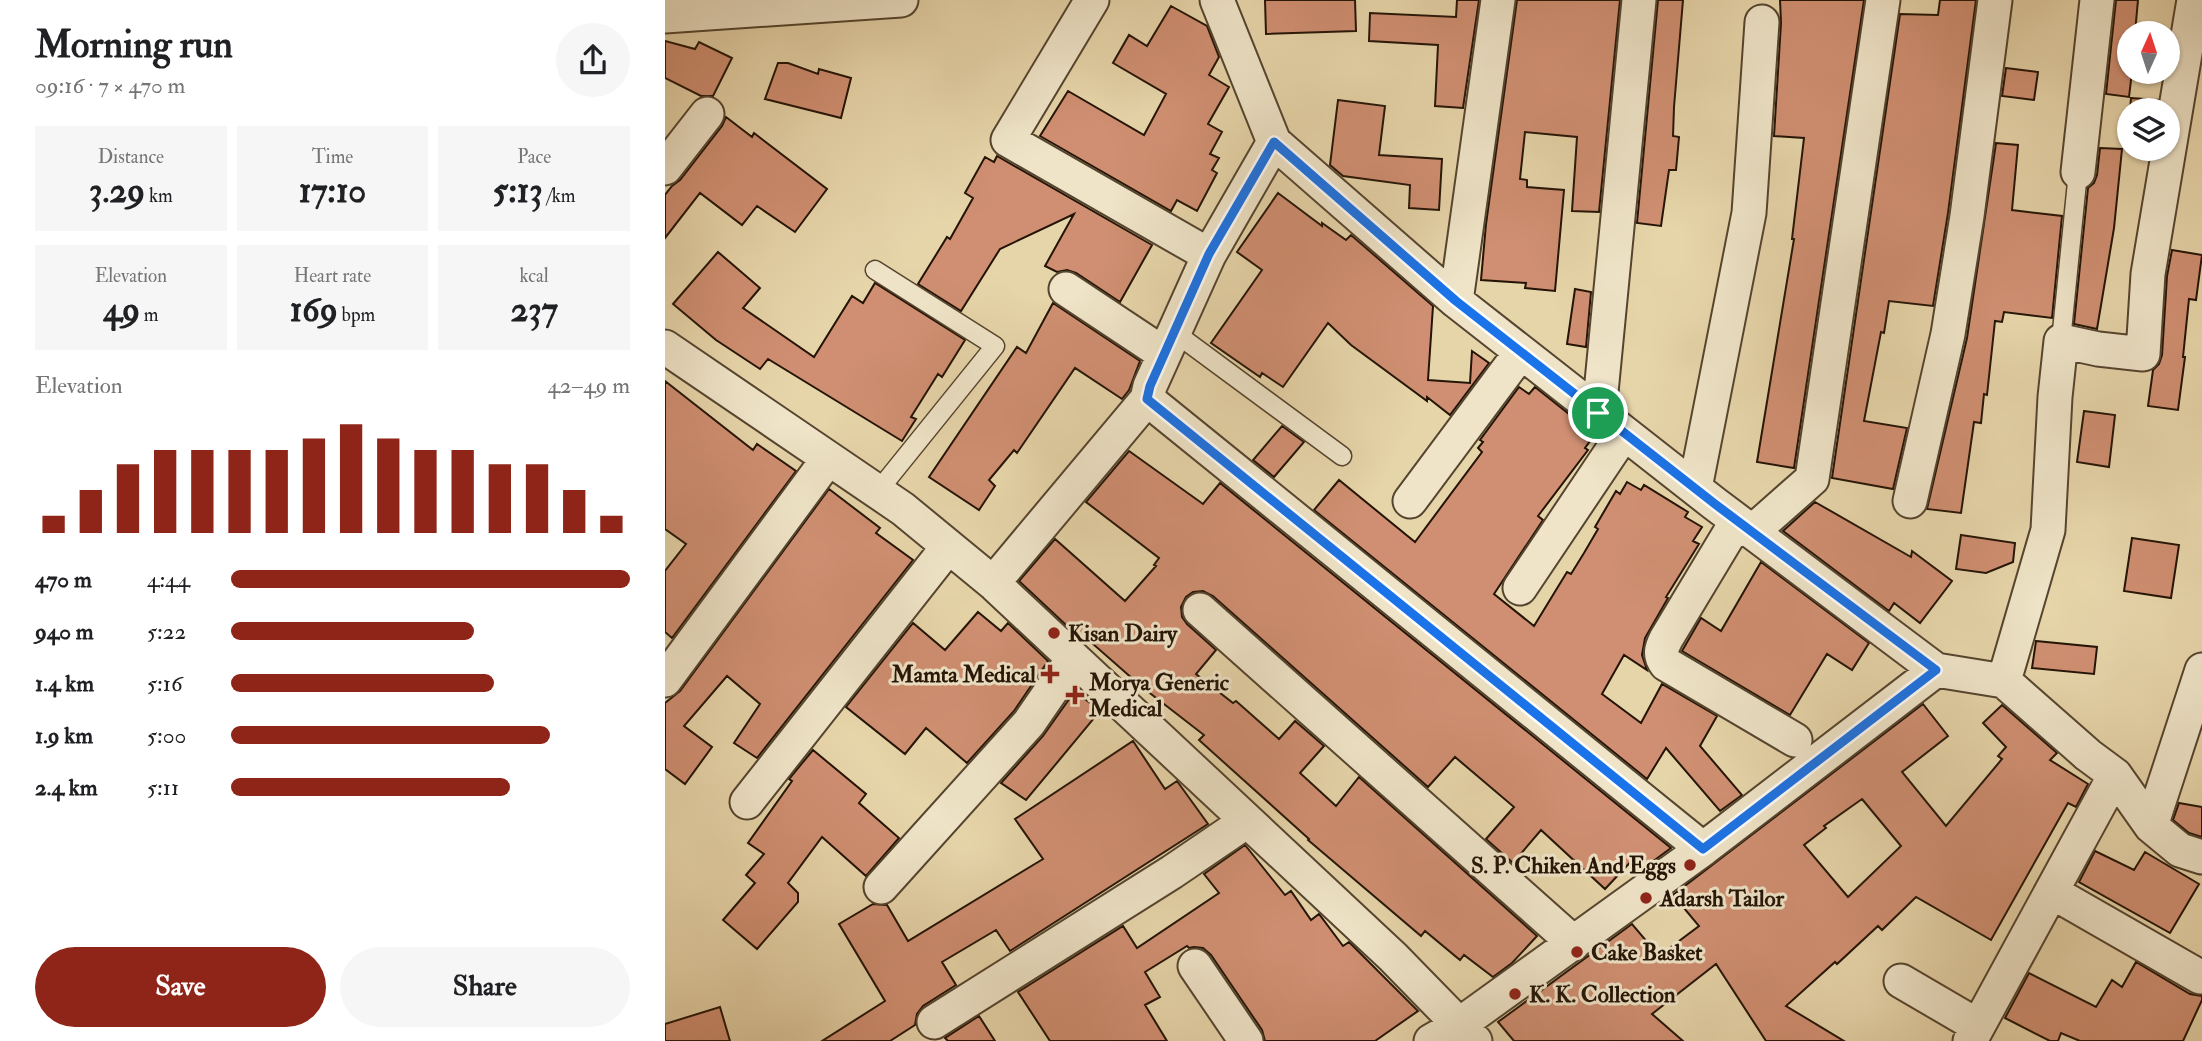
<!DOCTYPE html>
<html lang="en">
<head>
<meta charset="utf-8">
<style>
  body { margin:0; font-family:"IM FELL Double Pica",serif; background:#f6f6f6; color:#202124; height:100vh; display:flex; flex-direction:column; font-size:26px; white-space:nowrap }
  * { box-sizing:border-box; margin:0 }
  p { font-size:23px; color:#757577 }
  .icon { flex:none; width:38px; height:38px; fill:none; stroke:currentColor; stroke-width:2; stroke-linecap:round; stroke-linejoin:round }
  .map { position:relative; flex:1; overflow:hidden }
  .details { display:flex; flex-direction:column; background:#fff; width:665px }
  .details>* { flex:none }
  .needle { width:46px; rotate:3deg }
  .tools { position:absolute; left:1452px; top:21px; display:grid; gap:14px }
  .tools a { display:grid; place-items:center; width:63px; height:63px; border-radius:50%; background:#fff; box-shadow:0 2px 5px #0004; font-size:35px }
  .pin { position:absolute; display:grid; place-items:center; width:60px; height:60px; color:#fff; margin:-30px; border:4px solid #fff; border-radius:50%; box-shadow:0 2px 7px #0007 }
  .round { display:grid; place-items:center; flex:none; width:74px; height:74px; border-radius:37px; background:#f6f6f6 }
  .overview { display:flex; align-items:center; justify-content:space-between; height:119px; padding:0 35px }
  h1 { font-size:38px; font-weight:700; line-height:52px }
  .figures { display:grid; grid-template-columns:repeat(3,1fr); gap:10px; height:119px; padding:7px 35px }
  .figures div { display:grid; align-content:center; border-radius:0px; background:#f6f6f6; text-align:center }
  .figures b { font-size:35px; font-weight:700 }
  .figures small { font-size:19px; font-weight:400 }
  .figures p { font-size:19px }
  .chart { height:196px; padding:14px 35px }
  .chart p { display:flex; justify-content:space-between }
  .chart svg { width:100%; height:126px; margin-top:7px; stroke:#8f2418; stroke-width:6 }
  .action { display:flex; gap:14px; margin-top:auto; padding:14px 35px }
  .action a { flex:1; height:80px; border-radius:42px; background:#8f2418; color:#fff; font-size:28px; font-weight:700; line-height:80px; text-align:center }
  .action a+a { background:#f6f6f6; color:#202124 }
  ul { padding:0 35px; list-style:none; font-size:23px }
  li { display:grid; grid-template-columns:112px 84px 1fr; align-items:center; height:52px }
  li i { height:18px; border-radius:9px; background:#8f2418 }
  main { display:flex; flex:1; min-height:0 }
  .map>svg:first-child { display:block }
  .building { fill:#d08f72; stroke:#241406; stroke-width:2; fill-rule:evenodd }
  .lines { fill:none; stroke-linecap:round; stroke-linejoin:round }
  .lane-casing { stroke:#55442f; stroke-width:21 }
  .street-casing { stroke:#55442f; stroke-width:37 }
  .lane { stroke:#efe4c8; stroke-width:18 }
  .street { stroke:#efe4c8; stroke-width:33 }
  .route-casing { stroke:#fff; stroke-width:14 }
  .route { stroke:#1a73e8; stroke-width:9 }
  .poi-dot { fill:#8f2418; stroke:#efe4c8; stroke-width:2.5 }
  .labels { text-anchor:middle; stroke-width:6; stroke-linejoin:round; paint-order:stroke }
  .poi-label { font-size:23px; font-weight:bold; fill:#241406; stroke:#efe4c8; text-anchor:start }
</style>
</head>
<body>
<main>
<section class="details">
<div class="overview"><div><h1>Morning run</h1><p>09:16 · 7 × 470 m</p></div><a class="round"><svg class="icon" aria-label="share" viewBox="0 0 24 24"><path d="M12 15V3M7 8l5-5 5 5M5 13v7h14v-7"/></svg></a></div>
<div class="figures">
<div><p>Distance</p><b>3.29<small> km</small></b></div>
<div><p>Time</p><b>17:10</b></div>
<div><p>Pace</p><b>5:13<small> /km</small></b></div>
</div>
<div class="figures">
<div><p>Elevation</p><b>49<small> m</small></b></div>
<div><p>Heart rate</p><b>169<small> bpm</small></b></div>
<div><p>kcal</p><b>237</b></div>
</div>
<div class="chart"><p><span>Elevation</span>42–49 m</p>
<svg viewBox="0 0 160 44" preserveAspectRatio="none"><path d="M5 44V38M15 44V29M25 44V20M35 44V15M45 44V15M55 44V15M65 44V15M75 44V11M85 44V6M95 44V11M105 44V15M115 44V15M125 44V20M135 44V20M145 44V29M155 44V38"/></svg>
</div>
<ul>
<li><b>470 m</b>4:44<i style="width:100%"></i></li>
<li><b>940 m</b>5:22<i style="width:61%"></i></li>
<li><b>1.4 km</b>5:16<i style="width:66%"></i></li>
<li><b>1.9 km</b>5:00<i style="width:80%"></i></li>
<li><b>2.4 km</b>5:11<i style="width:70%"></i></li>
</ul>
<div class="action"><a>Save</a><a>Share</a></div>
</section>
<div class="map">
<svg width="1537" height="1041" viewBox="0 0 1537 1041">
  <rect width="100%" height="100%" fill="#e7d5aa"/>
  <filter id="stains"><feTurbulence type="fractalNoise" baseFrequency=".00286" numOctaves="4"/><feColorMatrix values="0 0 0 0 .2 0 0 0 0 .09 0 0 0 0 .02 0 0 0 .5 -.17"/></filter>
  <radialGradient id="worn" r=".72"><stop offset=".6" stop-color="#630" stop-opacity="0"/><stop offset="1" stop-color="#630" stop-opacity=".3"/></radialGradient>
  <path class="building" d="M600 0H690L691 31 601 34Z
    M792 0H814L798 108 770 106 773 45 704 41 705 13 791 17Z
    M852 0H955L934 212 907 211 912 137 860 132 855 179 862 180V187L899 190 890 291 860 288 861 283 816 280 821 224Z
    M993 0H1018L1009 107 1008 136 1014 137 1011 170H1004L996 226 972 223Z
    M1115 0H1199L1129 468 1092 462 1129 239H1127L1139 138 1109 136 1116 23Z
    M1275 0H1311L1283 213 1268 306 1224 301 1219 333 1216 332 1199 421 1242 428 1228 489 1167 478 1235 14 1273 15Z
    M1451 0H1473L1470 33H1465V72H1467L1464 97 1441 94Z
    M506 6 542 26 554 57 544 75 564 87 543 124 557 132 545 154 554 158 547 170 552 173 532 211 512 200 506 211 375 136 403 91 479 135 501 94 448 63 464 35 482 46Z
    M0 41 30 49 34 42 67 58 48 96H36L0 78Z
    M113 63H123L153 74 154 69 186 78 176 118 100 99Z
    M1341 68 1373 72 1369 100 1337 96Z
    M1466 98 1493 100 1491 110H1465Z
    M673 100 720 106 714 155 777 159 774 210 744 208 745 185 678 176 665 165Z
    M61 117 87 137 89 133 162 189 130 232 92 206 77 225 35 193 0 238V195L7 186 15 180 57 126Z
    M1331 143 1353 145 1347 210 1397 216 1387 318 1339 312 1337 322 1330 321 1322 395 1319 394 1316 423 1309 422 1296 513 1262 509 1302 338Z
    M1435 148 1457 149 1449 228 1432 329 1409 324 1423 188 1429 183 1432 175Z
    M332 156 487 245 455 302 411 273 402 270 392 272 380 266 409 214 335 249 296 311 253 284 282 237 285 239 308 198 300 193 320 157 329 162Z
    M613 193 657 226V223L681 240 686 235 768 306 763 380 805 383 807 351 824 363 785 415 762 397V401L686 345 663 323 618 387 597 373 595 377 546 343 597 270 572 252Z
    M1507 250 1537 255 1531 300 1524 299 1518 357H1520L1513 410 1483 406 1488 370 1494 364 1497 355 1502 276Z
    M53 252 95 288 78 308 149 357 187 296 198 303 210 283 300 340 277 377 273 374 246 417 251 419 237 441 103 359 95 369 51 340 8 304Z
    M910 289 926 292 921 347 902 344Z
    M388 303 475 361 464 390 457 399 410 368 352 453 349 450 324 480 330 486 314 510 264 477 352 347 361 353Z
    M0 381 88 450 92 444 131 471 7 638 0 632V571L21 544 0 529Z
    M854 387 864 394 870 387 914 422 911 425 928 437 920 448 923 450 873 516 878 520 829 594 869 626 902 572 906 574 919 553 933 529 930 527 951 491 955 494 962 482 976 490 979 485 1023 512 1020 517 1037 527 1028 541 1034 544 1001 597 1003 598 980 638 977 655 982 670 959 655 937 694 976 723 997 684 1052 716 1035 746 1077 795 1055 811 1001 748 982 779 649 510 674 480 750 542 817 452 813 448 818 442 815 440Z
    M1419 411 1450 415 1444 467 1412 462Z
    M617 426 639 442 609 477 588 460Z
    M464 451 538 504 555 483 1006 848 983 865 973 854 940 889 876 830 848 863 821 839 849 807 790 757 763 787 548 596 538 591 528 592 521 597 516 607 517 617 522 624 551 650 531 674 568 703 571 701 614 739 630 721 659 746 635 773 671 806 694 777 872 936 847 963 828 977 799 955 795 960 760 931 756 936 643 840 644 839 534 740 539 735 477 687 419 636 416 639 354 581 390 539 460 601 491 566 489 565 494 558 421 502Z
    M164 489 215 528 211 533 248 560 92 758 69 743 95 704 62 676 19 726 47 747 20 784 0 769V703L15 691Z
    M1150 502 1246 557 1247 551 1287 581 1255 623 1229 603 1224 611 1118 531Z
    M1296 535 1350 543 1348 562 1321 573 1291 569Z
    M1467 538 1514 545 1506 598 1459 591Z
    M1096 562 1204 643 1187 670 1162 654 1125 715 1017 651 1036 618 1056 631Z
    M313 612 336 631 343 623 383 661 349 711 302 763 261 728 240 754 181 707 248 623 280 650Z
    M1371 641 1432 647 1429 674 1367 668Z
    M410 691 435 711 361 800 336 783 378 736Z
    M1258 704 1283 736 1237 772 1281 826 1337 759 1333 756 1341 747 1318 723 1337 705 1392 753 1385 760 1423 784 1411 807 1403 803 1326 940 1251 897 1217 930 1213 926 1172 964 1170 962 1121 1006 1179 1041H1101L1051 964 987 1014 1018 1041H849L833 1022 967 924 994 956 1034 926 1008 895ZM1197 799 1236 846 1183 897 1139 845 1161 828 1159 826Z
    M468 741 500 789 512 781 543 824 345 951 331 930 277 962 291 985 258 1006 252 1014 250 1025 225 1041H157L220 1001 174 924 208 904 222 905 243 941 378 859 350 819Z
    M148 750 201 794 194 803 234 838 201 876 157 837 123 883 133 893V902L92 949 58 920 90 883 81 875 99 854 83 843 127 781 124 779Z
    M1514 803 1537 807V837L1524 833 1508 820Z
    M580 845 620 895 626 891 646 920 654 914 678 946 684 942 753 1011 710 1041H600L597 1030 546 955 538 948 529 947 524 948 522 946 480 972 495 997 480 1005 502 1041H385L353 992 458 926 472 948 554 893 539 874Z
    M1430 851 1469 870 1480 852 1534 884 1505 933 1414 882Z
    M1471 962 1525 994 1537 996V1000L1518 1041H1415L1396 1033 1393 1041H1385L1340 1018 1364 973 1431 1007 1447 980 1457 987Z
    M55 1007 65 1041H0V1024Z
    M314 1016 330 1041H283L280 1038Z"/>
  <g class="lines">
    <defs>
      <path id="lane" d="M210 270 330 346 213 491
        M509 332 677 456
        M1396 341 1413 172"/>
      <path id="street" d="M427 0 343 140 544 255
        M552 0 609 142
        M0 16 236 0
        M0 168 42 114
        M1413 172 1432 0
        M401 289 499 354
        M791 301 833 0
        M0 347 238 509 328 583 728 957 810 1041
        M482 399 1038 849
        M934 413 974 0
        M1030 488 1084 213 1097 22
        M745 501 856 352
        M1245 501 1283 334 1302 216 1330 0
        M1072 521 1001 639C996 649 994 655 1001 664L1130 740
        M1087 532 1147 479 1218 0
        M328 583 482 399 485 386 544 255 609 142 791 301 1050 504 1271 670 1339 681 1423 755 1450 775 1486 826 1515 850 1537 857
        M855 588 959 433
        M535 610 909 943
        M0 680 163 459
        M1339 681 1383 530 1390 397 1396 341 1433 349 1478 354 1483 274 1529 0
        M82 802 283 547
        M1486 826 1537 670
        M216 887 364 723 408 659
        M1387 892 1535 977
        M530 966 581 1041
        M1236 981 1313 1026
        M269 1022 507 872 582 821
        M766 1041 794 1025 1038 849 1271 670
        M1305 1041 1450 775"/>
    </defs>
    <use href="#lane" class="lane-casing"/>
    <use href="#street" class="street-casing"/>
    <use href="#lane" class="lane"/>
    <use href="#street" class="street"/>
  </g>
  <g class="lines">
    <defs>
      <path id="route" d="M609 142 791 301 1050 504 1271 670 1038 849 482 399 485 386 544 254Z"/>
    </defs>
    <use href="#route" class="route-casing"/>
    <use href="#route" class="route"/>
  </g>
  <g class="poi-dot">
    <circle cx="389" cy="633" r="7"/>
    <path d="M381.5 663.5h7v7h7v7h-7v7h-7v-7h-7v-7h7z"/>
    <path d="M406.5 684.5h7v7h7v7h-7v7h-7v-7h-7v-7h7z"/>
    <circle cx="1025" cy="865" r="7"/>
    <circle cx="981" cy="898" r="7"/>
    <circle cx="912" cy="952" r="7"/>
    <circle cx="850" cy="994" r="7"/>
  </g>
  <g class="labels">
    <g class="poi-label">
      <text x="403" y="641">Kisan Dairy</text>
      <text x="371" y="682" text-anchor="end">Mamta Medical</text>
      <text x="424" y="690">Morya Generic<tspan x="424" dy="26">Medical</tspan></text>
      <text x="1011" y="873" text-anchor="end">S. P. Chiken And Eggs</text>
      <text x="995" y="906">Adarsh Tailor</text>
      <text x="926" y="960">Cake Basket</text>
      <text x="864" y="1002">K. K. Collection</text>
    </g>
  </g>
  <rect width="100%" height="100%" filter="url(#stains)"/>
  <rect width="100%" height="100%" fill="url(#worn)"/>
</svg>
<div class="tools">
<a><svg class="needle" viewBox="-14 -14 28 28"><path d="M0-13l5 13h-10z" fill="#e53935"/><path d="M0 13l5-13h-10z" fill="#757577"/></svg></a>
<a><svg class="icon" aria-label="layers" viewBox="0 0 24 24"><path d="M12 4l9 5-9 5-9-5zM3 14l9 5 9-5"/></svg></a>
</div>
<div class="pin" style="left:933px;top:413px;background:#1e9e55"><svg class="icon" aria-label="arrive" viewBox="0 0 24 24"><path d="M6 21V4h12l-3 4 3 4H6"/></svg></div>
</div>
</main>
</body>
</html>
